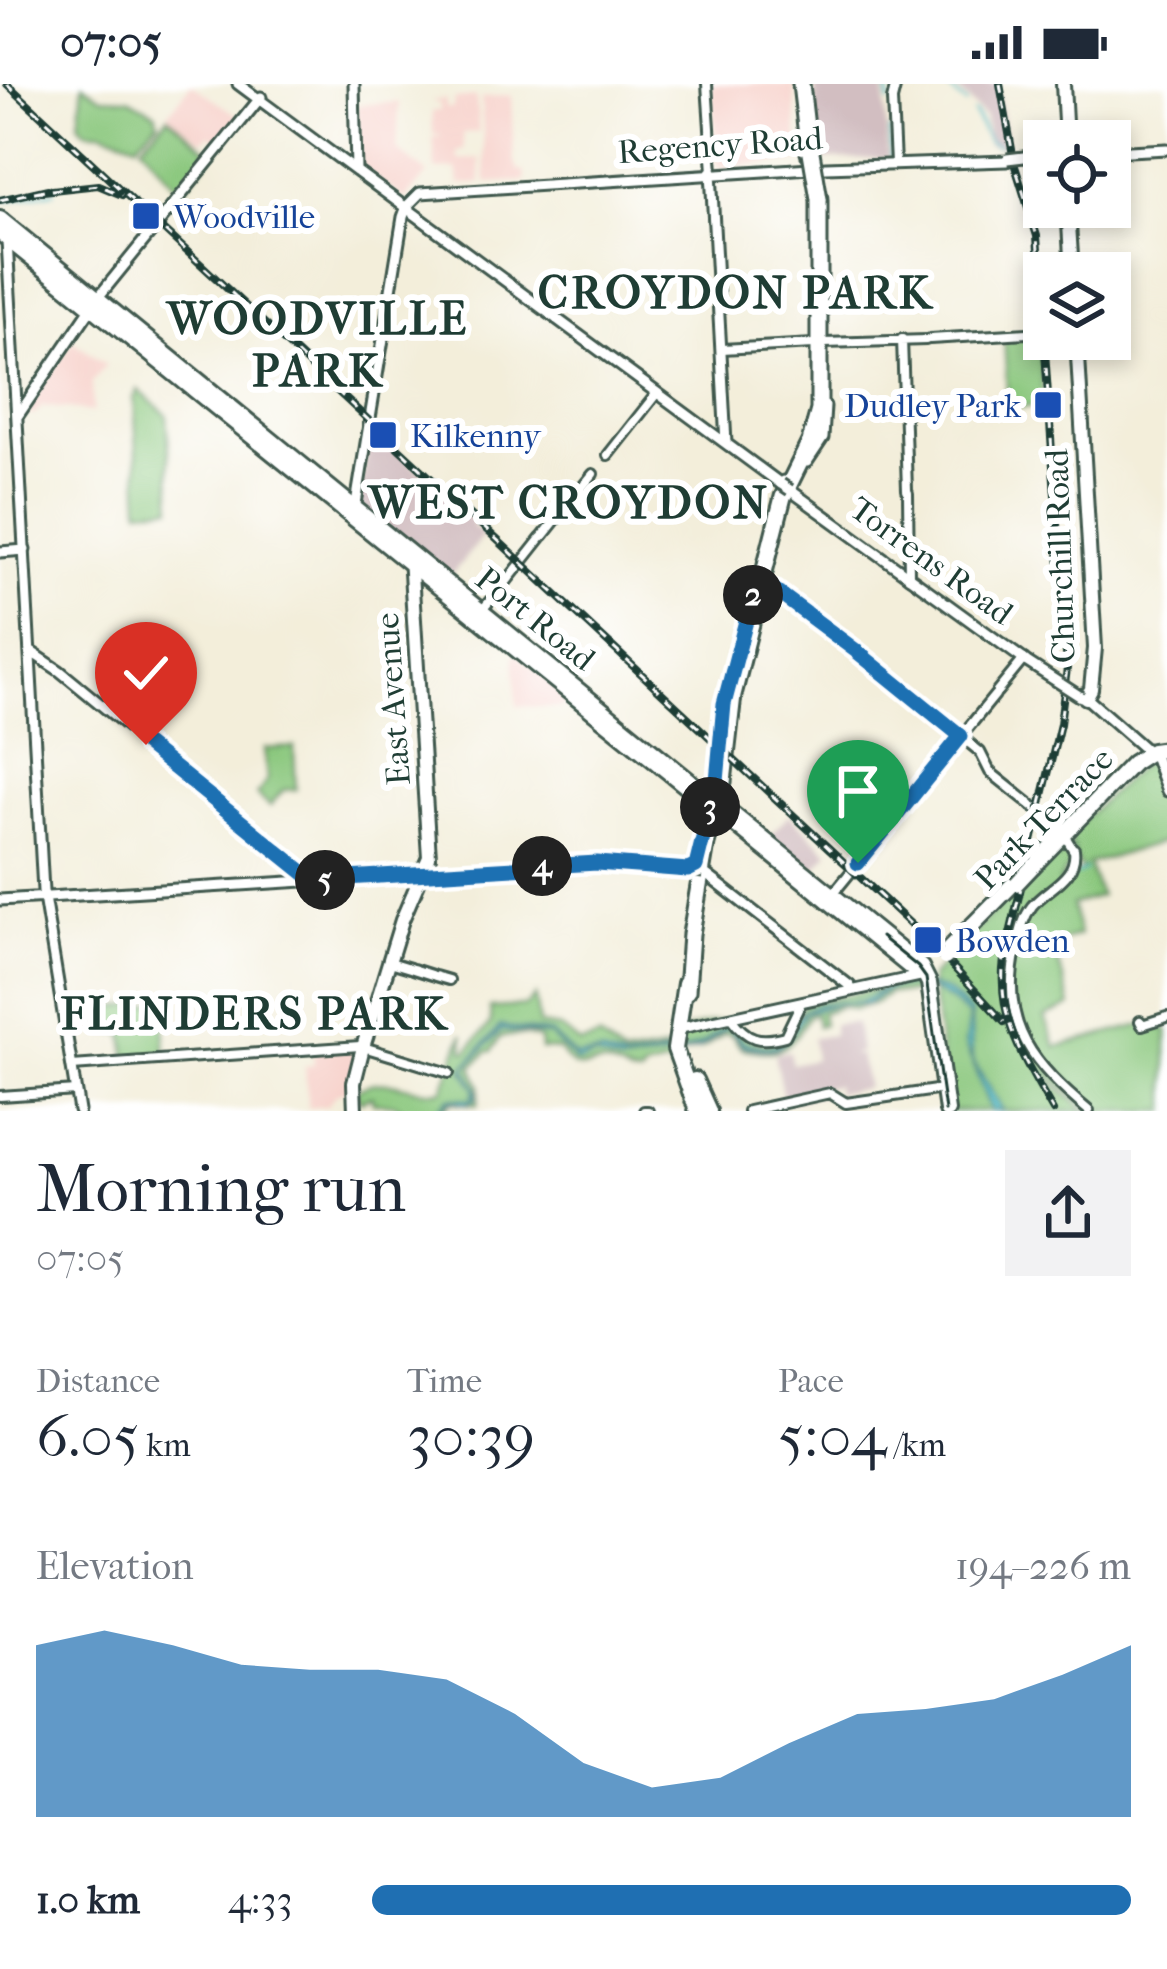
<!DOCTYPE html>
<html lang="en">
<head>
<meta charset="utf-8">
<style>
  body { margin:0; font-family:"IM FELL French Canon",serif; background:#f2f2f3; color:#1f2937; height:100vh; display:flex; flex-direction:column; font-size:45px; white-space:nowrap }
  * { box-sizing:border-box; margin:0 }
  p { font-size:39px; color:#747a83 }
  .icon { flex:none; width:66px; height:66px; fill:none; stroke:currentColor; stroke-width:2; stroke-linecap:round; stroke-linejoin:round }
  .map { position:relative; height:1027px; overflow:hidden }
  .side { display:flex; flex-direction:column; background:#fff; flex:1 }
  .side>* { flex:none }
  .controls { position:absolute; left:1023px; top:36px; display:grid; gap:24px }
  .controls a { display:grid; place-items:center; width:108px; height:108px; border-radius:0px; background:#fff; box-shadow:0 6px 18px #0003; font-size:60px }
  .pin { position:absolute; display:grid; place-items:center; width:102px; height:102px; color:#fff; margin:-123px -51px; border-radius:50% 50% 50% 0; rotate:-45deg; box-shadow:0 0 12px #0007 }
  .pin .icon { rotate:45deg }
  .km { position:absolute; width:60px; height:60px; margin:-30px; border-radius:50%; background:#222; color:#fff; font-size:33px; line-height:60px; text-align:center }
  .round { display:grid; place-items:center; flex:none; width:126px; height:126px; border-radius:0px; background:#f2f2f3 }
  .summary { display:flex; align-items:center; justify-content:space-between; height:204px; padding:0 36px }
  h1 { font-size:66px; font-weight:600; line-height:90px }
  .figures { display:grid; grid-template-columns:repeat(3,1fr); gap:18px; height:204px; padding:12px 36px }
  .figures div { display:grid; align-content:center }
  .figures b { font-size:60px; font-weight:600 }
  .figures small { font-size:33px; font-weight:400 }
  .figures p { font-size:33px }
  .chart { height:336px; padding:24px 36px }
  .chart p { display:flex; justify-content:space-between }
  .chart svg { width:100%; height:216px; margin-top:12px; fill:#1f6fb2; opacity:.7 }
  ul { padding:0 36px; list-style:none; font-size:39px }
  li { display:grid; grid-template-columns:192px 144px 1fr; align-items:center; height:90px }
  li i { height:30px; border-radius:15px; background:#1f6fb2 }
  .status { display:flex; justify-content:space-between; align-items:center; height:84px; padding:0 60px; background:#fff; direction:ltr }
  .status svg { height:33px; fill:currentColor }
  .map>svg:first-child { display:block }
  .built { fill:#f7d0c9 }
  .industrial { fill:#d2bec1 }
  .green { fill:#8ac77d; stroke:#548258; stroke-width:3 }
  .water { fill:#4cbac4; stroke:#367c7c; stroke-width:3 }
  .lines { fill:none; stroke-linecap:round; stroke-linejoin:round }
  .stream { stroke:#4cbac4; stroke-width:3 }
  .tertiary-casing { stroke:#3f584d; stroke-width:14 }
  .secondary-casing { stroke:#3f584d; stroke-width:15 }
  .primary-casing { stroke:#3f584d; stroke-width:18 }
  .trunk-casing { stroke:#3f584d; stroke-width:20 }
  .motorway-casing { stroke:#3f584d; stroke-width:21 }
  .tertiary { stroke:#fff; stroke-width:8 }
  .secondary { stroke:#fff; stroke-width:9 }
  .primary { stroke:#fff; stroke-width:12 }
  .trunk { stroke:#fff; stroke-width:14 }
  .motorway { stroke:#fff; stroke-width:15 }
  .tram { stroke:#1f3d34; stroke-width:3 }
  .rail-casing { stroke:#1f3d34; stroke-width:8 }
  .rail { stroke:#fff; stroke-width:3; stroke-dasharray:9; stroke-linecap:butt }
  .secondary-bridge-casing { stroke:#3f584d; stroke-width:15; stroke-linecap:butt }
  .primary-bridge-casing { stroke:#3f584d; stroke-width:18; stroke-linecap:butt }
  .trunk-bridge-casing { stroke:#3f584d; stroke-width:20; stroke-linecap:butt }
  .motorway-bridge-casing { stroke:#3f584d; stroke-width:21; stroke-linecap:butt }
  .secondary-bridge { stroke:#fff; stroke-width:9 }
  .primary-bridge { stroke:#fff; stroke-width:12 }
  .trunk-bridge { stroke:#fff; stroke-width:14 }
  .motorway-bridge { stroke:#fff; stroke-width:15 }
  .route-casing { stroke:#fff; stroke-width:24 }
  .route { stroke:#1f6fb2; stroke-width:15 }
  .transit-dot { fill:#1a4fb4; stroke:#fff; stroke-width:4.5 }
  .labels { text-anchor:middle; stroke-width:12; stroke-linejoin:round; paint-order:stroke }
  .street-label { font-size:33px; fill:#1f3d34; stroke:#fff }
  .transit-label { font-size:33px; fill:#164399; stroke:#fff; text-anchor:start }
  .district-label { font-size:45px; font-weight:bold; letter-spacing:3px; fill:#1f3d34; stroke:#fff }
</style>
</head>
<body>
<div class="status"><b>07:05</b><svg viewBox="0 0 49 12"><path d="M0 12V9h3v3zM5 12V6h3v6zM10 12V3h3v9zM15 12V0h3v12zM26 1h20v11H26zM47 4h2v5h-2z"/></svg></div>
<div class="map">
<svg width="1167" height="1027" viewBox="0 0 1167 1027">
  <rect width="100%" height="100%" fill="#fff"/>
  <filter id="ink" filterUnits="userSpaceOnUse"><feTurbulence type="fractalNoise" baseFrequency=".00833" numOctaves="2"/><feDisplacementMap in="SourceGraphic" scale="24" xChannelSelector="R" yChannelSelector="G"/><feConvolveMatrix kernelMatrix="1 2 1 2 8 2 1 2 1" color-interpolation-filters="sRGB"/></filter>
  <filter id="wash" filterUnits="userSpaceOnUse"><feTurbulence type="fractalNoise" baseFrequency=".004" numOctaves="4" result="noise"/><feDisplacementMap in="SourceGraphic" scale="48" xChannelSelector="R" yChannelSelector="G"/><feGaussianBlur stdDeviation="2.7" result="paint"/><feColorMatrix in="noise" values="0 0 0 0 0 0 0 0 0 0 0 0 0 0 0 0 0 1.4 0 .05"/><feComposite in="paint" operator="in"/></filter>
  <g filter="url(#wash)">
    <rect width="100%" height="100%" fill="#f3eeda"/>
    <path class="built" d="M191 0 242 34 222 59 209 50 202 57 167 31Z
      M711 0H794L799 77 718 83Z
      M511 11 514 75 518 87H524L525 97 486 99 481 14Z
      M476 13 479 48 463 49 464 66 457 68 458 76 480 74 481 99 459 101 457 85 435 86 433 54 443 52 433 50 432 27H440V20L431 17 446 15V24H453L454 15Z
      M399 18 397 66 428 90 405 115 361 83 357 21Z
      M73 257 106 281 92 298 93 328 42 322 35 331 25 330Z
      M514 569 570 612 561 624 517 622Z
      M356 965 351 1005 336 1010 327 1022 308 1024 305 982 314 981 313 967Z"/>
    <path class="industrial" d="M810 0H884L888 75 821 76 813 48 812 37 816 36 815 3Z
      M952 0H997L1009 65 988 61 985 34Z
      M372 344 474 437 472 441 484 451 448 495 358 421Z
      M789 730 829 768 812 789 769 754Z
      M856 939 860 968 850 971H860L867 1004 836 1009 835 1001 820 1004 821 1011 784 1019 774 970 789 967 792 980 815 975 812 954 833 951V940Z"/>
    <path class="green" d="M83 0 102 13 129 14 156 29 158 37 137 59 102 47H86L79 39Z
      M168 32 212 70 181 108 142 61Z
      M1039 251 1043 317 1039 322 1008 324 1004 253Z
      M138 306 167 331 172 423 140 425 134 314Z
      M294 663 296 705 283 706 270 722 257 711 267 696 264 665Z
      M1148 674 1167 714V757L1088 780 1100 812 1072 821 1079 851 1053 860 1071 922 1045 933 1056 963 1138 942 1151 940 1167 946V1027H1095L1041 985 1047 995 1087 1027H949L930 894 1064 754 1075 773 1058 799 1084 785 1078 781 1069 749Z
      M918 897 922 909H889L876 919 854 925 841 922 821 929 823 940 817 942 815 930 809 931C788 965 783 973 741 964L732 951 725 949 703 964 680 970 682 947C694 944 721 933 730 939 755 953 748 963 783 955L804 919Z
      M535 912 539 941 560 944 580 960 599 954 623 973 673 965 679 985 672 990 668 980 645 986 640 992C625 993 625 986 611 982 588 975 580 998 559 966L541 965 540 956C530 949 512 951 500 953L492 967 487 968 472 983 480 1002 478 1021 451 1018 443 1027H405L395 1020 373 1019 372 1012 360 1017 355 1007C389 985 415 1014 443 1005L463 950 464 966 467 967 491 939 490 924 526 922Z
      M151 919 163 922 166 972 127 975 124 949H103L102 933 111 932 110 924Z"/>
    <path class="water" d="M913 898 946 907 971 929 972 975 1003 1027H991L965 960 969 933C948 913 922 895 891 904 882 907 875 915 867 920L839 919 806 928C786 956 784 974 742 961L728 942 701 964 683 970 622 980 595 973 577 978 550 952 501 946 465 984 477 1005 476 1014 467 1020 450 1016 435 1027 449 1014 472 1015 475 1004 463 985 500 942 551 950 576 973 601 970 625 977 687 966 705 958 726 941 731 942 744 958C792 974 781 944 804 927 820 916 843 920 860 917 871 915 876 908 885 903 892 898 904 899 913 898Z"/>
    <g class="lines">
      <path class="stream" d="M888 0V2
        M944 0 966 20
        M888 5 889 18
        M974 29 988 57 998 62
        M890 46 891 74
        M6 116 54 107
        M0 117H1
        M1070 793 1085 786"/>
    </g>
  </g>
  <g filter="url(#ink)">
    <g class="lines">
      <defs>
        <path id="tertiary" d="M707 0 713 88
          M895 80 892 16 896 0
          M902 255 907 406
          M930 255 1044 248
          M824 259 926 256
          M722 265 814 260
          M608 371 657 309
          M908 409 909 493
          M571 417 593 390
          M543 452 569 419
          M503 502 541 454
          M765 502 860 570 980 668 990 688 1060 744 1074 767
          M482 526 501 504
          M997 608 1024 575
          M1074 765C1078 794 1048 803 1032 822 1022 835 1020 851 1016 866 999 942 1035 982 1089 1027
          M832 811 995 611
          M390 878 410 884
          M413 885 432 891
          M435 892 449 896
          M731 934C747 956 760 959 785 952L801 919
          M1143 940 1140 937 1142 941 1167 933
          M72 982 360 962 449 989
          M0 1012 76 1007
          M644 1027H648
          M748 1027 830 1009 846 1019 943 1005"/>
        <path id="secondary" d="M238 0 781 400 783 397
          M354 0 356 87
          M1110 68 1167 65
          M1024 73 1044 70
          M711 88 726 359
          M7 156 43 807 79 1027
          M17 333 100 211 261 13
          M807 378 823 354 825 322
          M791 402 790 406 1027 578
          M355 426 403 133 407 122 420 109 826 83 1007 77
          M0 468 25 466
          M30 567 60 587 315 796
          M1082 610 1155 674 1167 707
          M703 788 850 902
          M0 816 592 779 697 787
          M681 944 920 892"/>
        <path id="primary" d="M1063 0 1066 57
          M1068 123 1072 189
          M1077 255 1095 564 1091 605 1086 614
          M718 687 721 636 728 600
          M702 749 706 717
          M355 1027 354 999 363 963 402 836 429 773 410 473"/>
        <path id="trunk" d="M0 135 713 716
          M0 149 687 703
          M719 719 921 883 929 899 947 1027
          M733 739 911 884
          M1033 782 1133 679 1152 667 1167 665
          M945 869 1017 796
          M685 899 675 965 697 1027
          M695 996 709 1027"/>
        <path id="motorway" d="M801 0 809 69
          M687 907 691 850 706 760 723 698 733 611 783 413 810 358 819 326V115"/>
      </defs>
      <use href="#tertiary" class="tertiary-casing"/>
      <use href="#secondary" class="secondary-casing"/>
      <use href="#primary" class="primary-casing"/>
      <use href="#trunk" class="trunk-casing"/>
      <use href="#motorway" class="motorway-casing"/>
      <use href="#tertiary" class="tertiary"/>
      <use href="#secondary" class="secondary"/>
      <use href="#primary" class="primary"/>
      <use href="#trunk" class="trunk"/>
      <use href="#motorway" class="motorway"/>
      <path class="tram" d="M881 853 918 883 926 894 945 1027"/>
      <defs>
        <path id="rail" d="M7 0 933 861 1004 938
          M1000 0 1015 82 1037 152 1067 584 1060 640 1004 875C996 935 1025 977 1053 1027
          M34 108 98 101 122 111
          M0 116 48 105"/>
      </defs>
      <use href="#rail" class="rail-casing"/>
      <use href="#rail" class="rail"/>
      <defs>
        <path id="secondary-bridge" d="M1007 75 1024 73
          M781 400 790 406
          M1027 578 1081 613
          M697 787 703 788"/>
        <path id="primary-bridge" d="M756 499 765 502"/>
        <path id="trunk-bridge" d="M712 721 717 725
          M1016 800 1033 782
          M945 874 948 871"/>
        <path id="motorway-bridge" d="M811 68 819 115"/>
      </defs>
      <use href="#secondary-bridge" class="secondary-bridge-casing"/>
      <use href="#primary-bridge" class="primary-bridge-casing"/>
      <use href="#trunk-bridge" class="trunk-bridge-casing"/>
      <use href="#motorway-bridge" class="motorway-bridge-casing"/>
      <use href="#secondary-bridge" class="secondary-bridge"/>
      <use href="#primary-bridge" class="primary-bridge"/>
      <use href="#trunk-bridge" class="trunk-bridge"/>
      <use href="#motorway-bridge" class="motorway-bridge"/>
    </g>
  </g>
  <g class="lines" filter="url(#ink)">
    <defs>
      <path id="route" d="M146 661 313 796 597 779 688 786 696 782 717 697 724 620 756 499 776 507 855 566 961 652 858 779"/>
    </defs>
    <use href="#route" class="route-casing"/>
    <use href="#route" class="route"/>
  </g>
  <g class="transit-dot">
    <rect x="131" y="117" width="30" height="30" rx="6"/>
    <rect x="1033" y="306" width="30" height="30" rx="6"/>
    <rect x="368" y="336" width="30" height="30" rx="6"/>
    <rect x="913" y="841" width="30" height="30" rx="6"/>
  </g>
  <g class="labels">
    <g class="street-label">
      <text transform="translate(720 60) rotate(-4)" y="12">Regency Road</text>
      <text transform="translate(1059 472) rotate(-92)" y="12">Churchill Road</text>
      <text transform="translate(932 476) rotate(36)" y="12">Torrens Road</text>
      <text transform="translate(536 534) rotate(39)" y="12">Port Road</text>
      <text transform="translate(392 615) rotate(-94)" y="12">East Avenue</text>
      <text transform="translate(1043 734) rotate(-46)" y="12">Park Terrace</text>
    </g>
    <g class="transit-label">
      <text x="173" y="144">Woodville</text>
      <text x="1021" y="333" text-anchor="end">Dudley Park</text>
      <text x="410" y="363">Kilkenny</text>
      <text x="955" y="868">Bowden</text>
    </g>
    <g class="district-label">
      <text x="736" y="224">CROYDON PARK</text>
      <text x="318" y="250">WOODVILLE<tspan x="318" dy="52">PARK</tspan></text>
      <text x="569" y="434">WEST CROYDON</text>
      <text x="255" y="945">FLINDERS PARK</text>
    </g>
  </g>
</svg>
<div class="controls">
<a><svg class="icon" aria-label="locate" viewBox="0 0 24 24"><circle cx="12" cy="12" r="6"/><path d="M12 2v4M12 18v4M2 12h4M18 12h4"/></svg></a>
<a><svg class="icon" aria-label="layers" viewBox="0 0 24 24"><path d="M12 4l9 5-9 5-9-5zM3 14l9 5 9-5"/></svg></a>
</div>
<div class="pin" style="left:858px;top:779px;background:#1e9e55"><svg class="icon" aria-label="arrive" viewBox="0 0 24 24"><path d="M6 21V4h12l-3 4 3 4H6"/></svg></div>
<div class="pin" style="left:146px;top:661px;background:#d93025"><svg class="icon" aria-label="check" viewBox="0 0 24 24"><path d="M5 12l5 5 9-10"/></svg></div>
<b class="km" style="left:753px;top:511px">2</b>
<b class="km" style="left:710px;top:723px">3</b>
<b class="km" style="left:542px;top:782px">4</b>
<b class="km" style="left:325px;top:796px">5</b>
</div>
<section class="side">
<div class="summary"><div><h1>Morning run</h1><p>07:05</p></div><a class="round"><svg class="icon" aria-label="share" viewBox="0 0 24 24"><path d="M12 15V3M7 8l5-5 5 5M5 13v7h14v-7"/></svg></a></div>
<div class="figures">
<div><p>Distance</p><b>6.05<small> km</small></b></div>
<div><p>Time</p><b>30:39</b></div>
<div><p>Pace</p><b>5:04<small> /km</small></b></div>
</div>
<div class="chart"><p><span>Elevation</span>194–226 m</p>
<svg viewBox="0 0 160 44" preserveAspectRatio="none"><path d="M0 44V9L10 6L20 9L30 13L40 14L50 14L60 16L70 23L80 33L90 38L100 36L110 29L120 23L130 22L140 20L150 15L160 9V44z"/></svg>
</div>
<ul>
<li><b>1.0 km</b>4:33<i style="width:100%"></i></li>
</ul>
</section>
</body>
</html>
